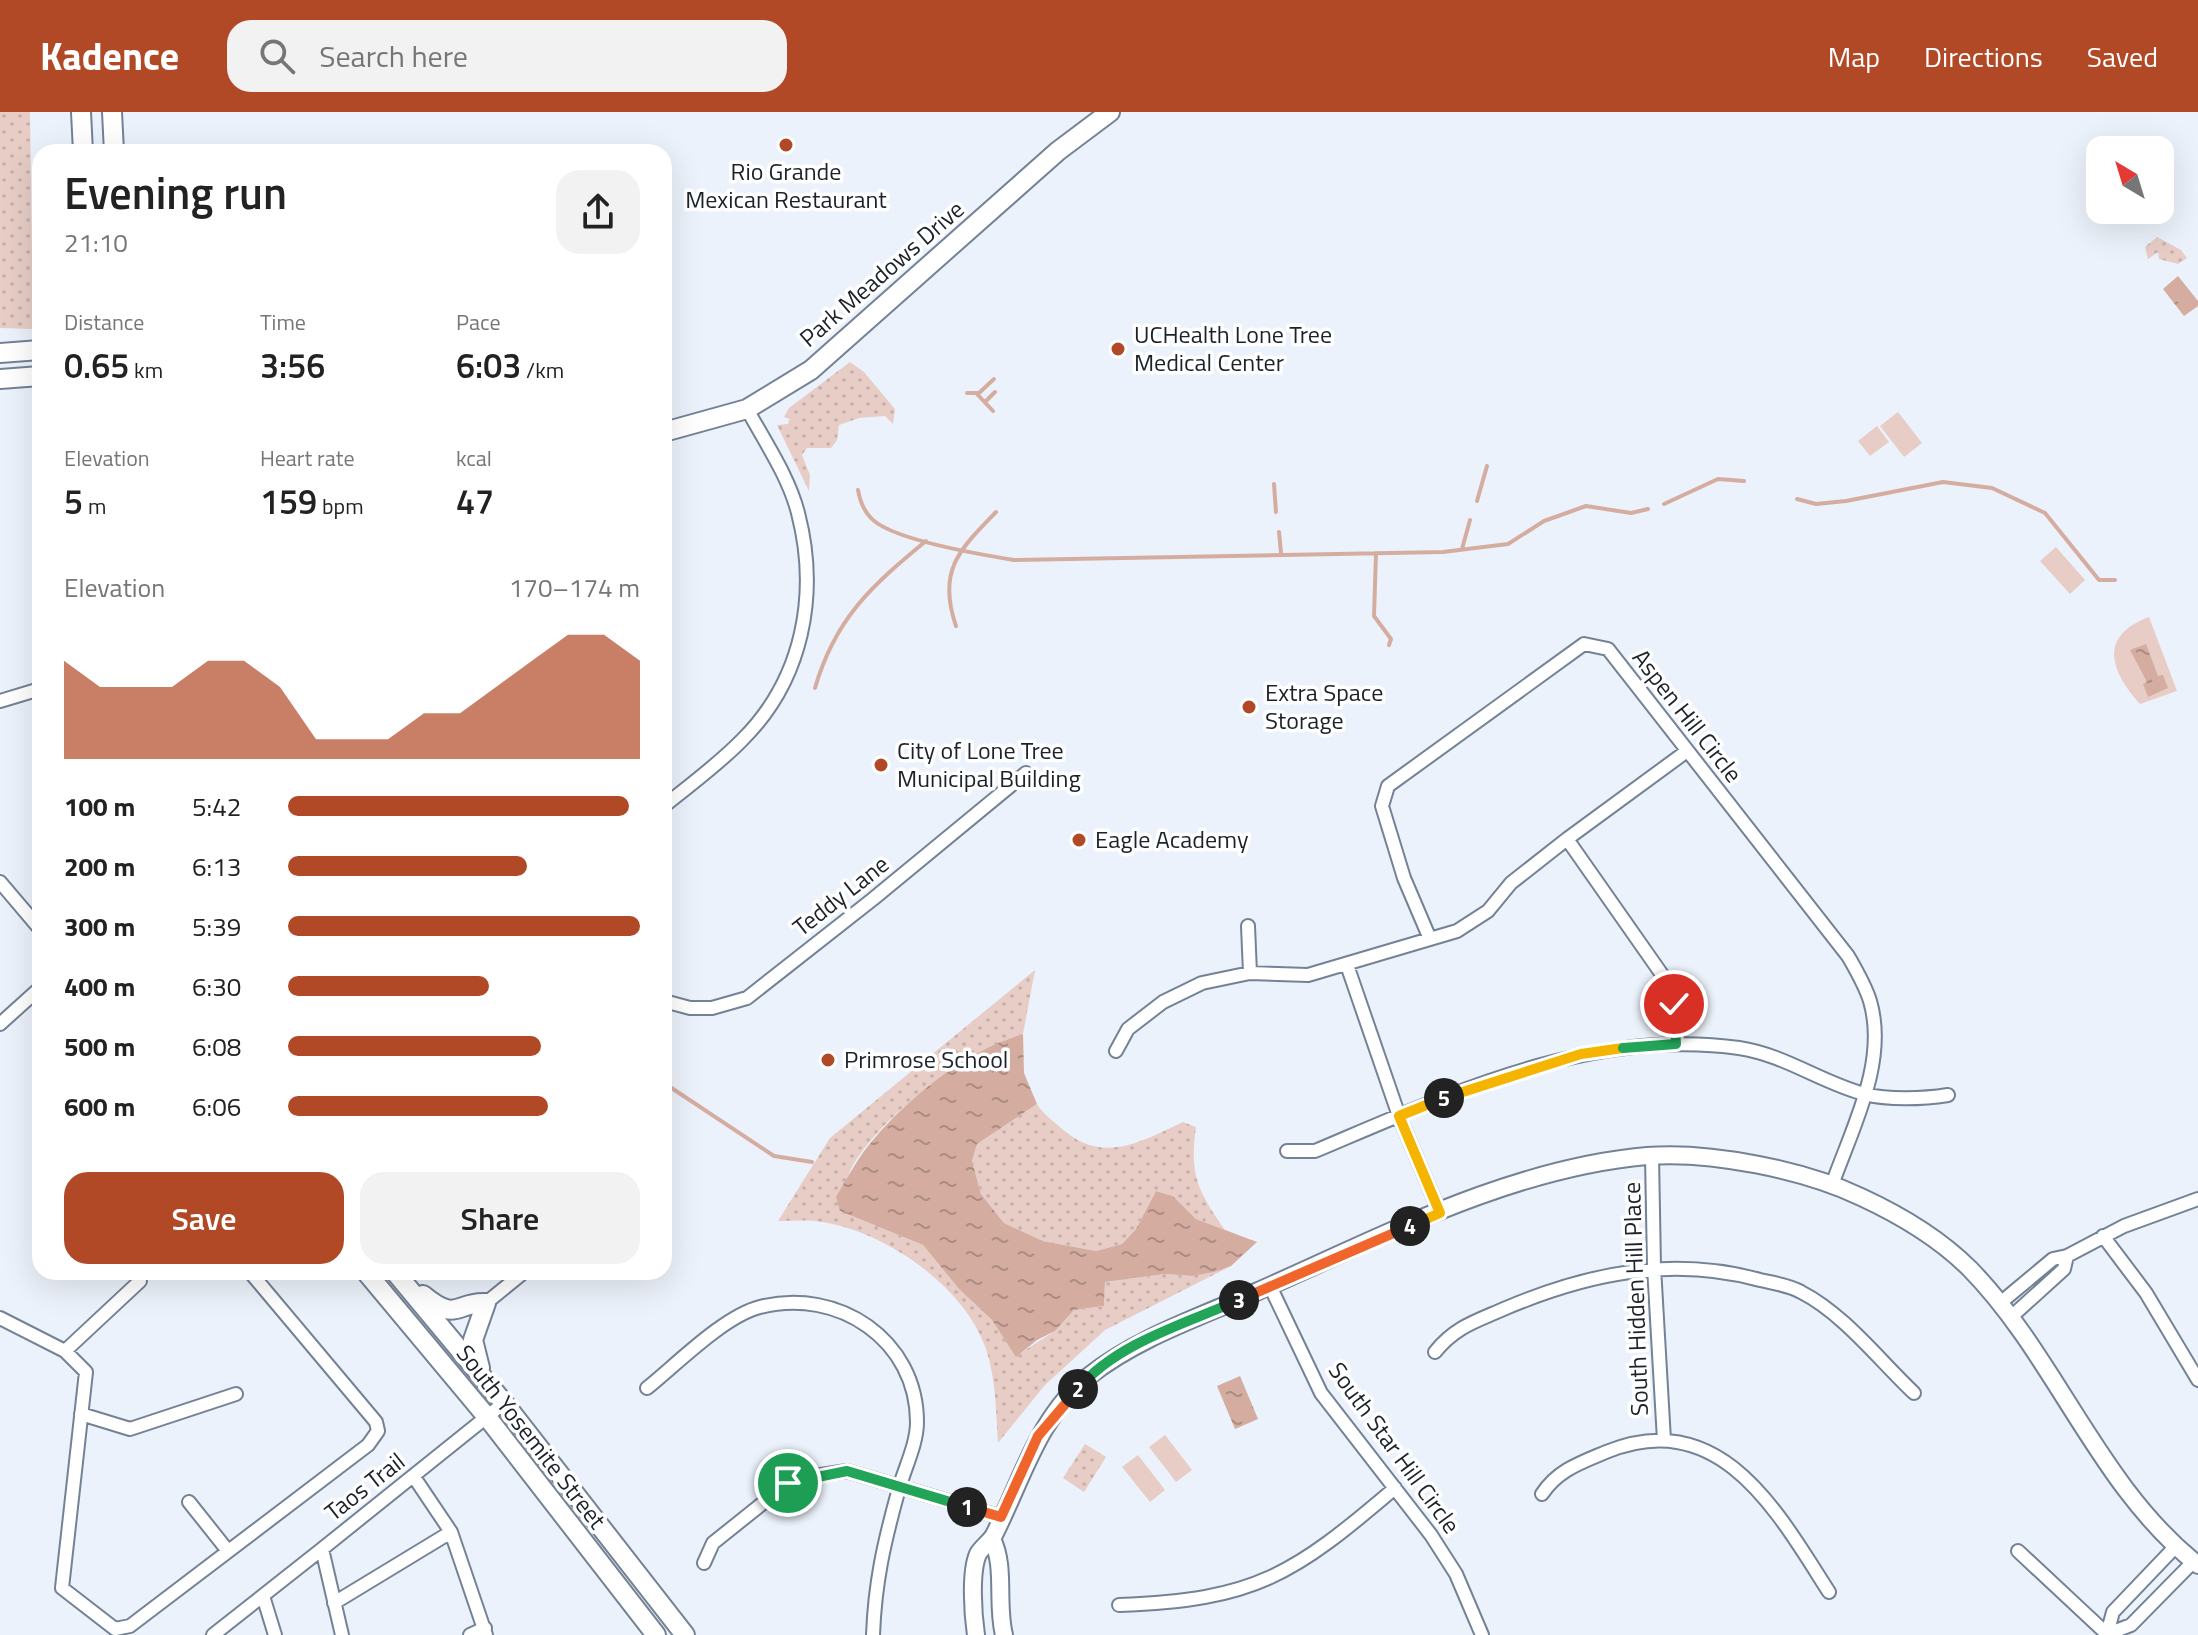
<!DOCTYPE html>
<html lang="en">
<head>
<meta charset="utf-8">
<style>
  body { margin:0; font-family:"Titillium Web",sans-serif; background:#f2f2f2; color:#222; height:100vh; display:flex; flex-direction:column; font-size:30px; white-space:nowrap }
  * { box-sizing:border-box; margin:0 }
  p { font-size:26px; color:#767676 }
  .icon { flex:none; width:44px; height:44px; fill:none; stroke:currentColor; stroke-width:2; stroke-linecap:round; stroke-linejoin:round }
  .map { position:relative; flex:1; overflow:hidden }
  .drawer { position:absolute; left:32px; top:32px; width:640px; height:1136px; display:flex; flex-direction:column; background:#fff; border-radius:24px; box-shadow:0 8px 32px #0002 }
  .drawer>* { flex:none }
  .needle { width:52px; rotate:322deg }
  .buttons { position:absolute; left:2086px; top:24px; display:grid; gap:16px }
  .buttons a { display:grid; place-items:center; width:88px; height:88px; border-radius:16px; background:#fff; box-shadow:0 8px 32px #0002; font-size:40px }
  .pin { position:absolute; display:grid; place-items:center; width:68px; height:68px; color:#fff; margin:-34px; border:4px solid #fff; border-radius:50%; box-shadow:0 2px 8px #0007 }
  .km { position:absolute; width:40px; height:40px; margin:-20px; border-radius:50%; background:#222; color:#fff; font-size:22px; line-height:40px; text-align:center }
  .round { display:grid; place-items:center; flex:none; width:84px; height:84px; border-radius:24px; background:#f2f2f2 }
  .headline { display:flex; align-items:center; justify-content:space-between; height:136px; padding:0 32px }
  h1 { font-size:44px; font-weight:600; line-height:60px }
  .metrics { display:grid; grid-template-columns:repeat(3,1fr); gap:12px; height:136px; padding:8px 32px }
  .metrics div { display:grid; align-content:center }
  .metrics b { font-size:34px; font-weight:600 }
  .metrics small { font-size:22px; font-weight:400 }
  .metrics p { font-size:22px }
  .chart { height:224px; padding:16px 32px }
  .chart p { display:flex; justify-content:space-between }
  .chart svg { width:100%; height:144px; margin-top:8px; fill:#b14926; opacity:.7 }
  .button { display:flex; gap:16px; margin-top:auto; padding:16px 32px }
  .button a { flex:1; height:92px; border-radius:24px; background:#b14926; color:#fff; font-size:32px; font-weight:600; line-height:92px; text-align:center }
  .button a+a { background:#f2f2f2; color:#222 }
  ul { padding:0 32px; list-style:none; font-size:26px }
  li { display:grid; grid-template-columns:128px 96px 1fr; align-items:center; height:60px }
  li i { height:20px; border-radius:10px; background:#b14926 }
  header { display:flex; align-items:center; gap:48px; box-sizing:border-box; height:112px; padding:0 40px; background:#b14926; color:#fff }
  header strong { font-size:38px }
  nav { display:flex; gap:44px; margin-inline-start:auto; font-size:28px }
  .search { width:560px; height:72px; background:#f2f2f2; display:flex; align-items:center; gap:20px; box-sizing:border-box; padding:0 28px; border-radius:24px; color:#767676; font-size:30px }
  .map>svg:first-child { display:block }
  .grass { fill:url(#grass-dots) }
  .garden { fill:#e7cdc5 }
  .water { fill:url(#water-ripples) }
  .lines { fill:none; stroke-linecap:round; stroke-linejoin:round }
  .stream { stroke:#d5ada0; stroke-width:4 }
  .minor-casing { stroke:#748295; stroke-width:16 }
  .tertiary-casing { stroke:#748295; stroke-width:20 }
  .secondary-casing { stroke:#748295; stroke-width:22 }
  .minor { stroke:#fff; stroke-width:12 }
  .tertiary { stroke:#fff; stroke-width:16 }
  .secondary { stroke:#fff; stroke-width:18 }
  .split-1-casing { stroke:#fff; stroke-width:16 }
  .split-2-casing { stroke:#fff; stroke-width:16 }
  .split-3-casing { stroke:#fff; stroke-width:16 }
  .split-4-casing { stroke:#fff; stroke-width:16 }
  .split-5-casing { stroke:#fff; stroke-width:16 }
  .split-6-casing { stroke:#fff; stroke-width:16 }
  .split-7-casing { stroke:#fff; stroke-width:16 }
  .split-1 { stroke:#22a559; stroke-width:10 }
  .split-2 { stroke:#f0652b; stroke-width:10 }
  .split-3 { stroke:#22a559; stroke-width:10 }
  .split-4 { stroke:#f0652b; stroke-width:10 }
  .split-5 { stroke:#f5b400; stroke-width:10 }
  .split-6 { stroke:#f5b400; stroke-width:10 }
  .split-7 { stroke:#22a559; stroke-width:10 }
  .poi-dot { fill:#b14926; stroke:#fff; stroke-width:3 }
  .labels { text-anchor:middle; stroke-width:7; stroke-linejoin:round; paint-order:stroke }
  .poi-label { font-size:24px; fill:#1c222a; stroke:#fff; text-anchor:start }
  .street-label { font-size:24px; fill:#1c222a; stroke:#fff }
</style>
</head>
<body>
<header>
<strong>Kadence</strong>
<div class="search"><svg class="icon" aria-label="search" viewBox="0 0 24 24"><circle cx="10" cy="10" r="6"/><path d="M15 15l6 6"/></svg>Search here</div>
<nav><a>Map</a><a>Directions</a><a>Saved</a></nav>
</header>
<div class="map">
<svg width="2198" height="1523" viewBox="0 0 2198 1523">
  <defs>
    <pattern id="grass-dots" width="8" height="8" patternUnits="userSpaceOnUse" patternTransform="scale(2)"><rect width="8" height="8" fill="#e7cdc5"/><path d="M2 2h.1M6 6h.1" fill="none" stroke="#c6b0a9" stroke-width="1.8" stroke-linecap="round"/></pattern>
    <pattern id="water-ripples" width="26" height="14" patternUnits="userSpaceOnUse" patternTransform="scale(2)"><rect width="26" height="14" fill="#d5ada0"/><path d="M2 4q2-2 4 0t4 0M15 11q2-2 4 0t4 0" fill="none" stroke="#ac8c83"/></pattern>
  </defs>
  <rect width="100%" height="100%" fill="#ecf2fb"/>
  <path class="grass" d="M0 0H30L33 217 0 216Z
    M2157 125 2181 138 2187 146 2178 152 2159 147 2158 140 2148 147 2145 135Z
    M850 250 864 260 895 297 893 312 885 304 859 306 839 313 837 328 831 336H807L802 343 810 363 809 379 777 313 788 312 790 307 784 305 789 296Z
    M1035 858 1023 922C967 939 879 1005 851 1057 845 1070 843 1085 840 1099L923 1133 959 1177 992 1208 1016 1244 1055 1219 1074 1198 1104 1194 1105 1170 1165 1162 1192 1164 1231 1154 1105 1218 1045 1273 998 1331C996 1300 996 1270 987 1240 967 1175 882 1116 815 1109 803 1108 790 1109 778 1109L830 1026Z
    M1037 992C1043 1002 1052 1008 1060 1015 1101 1053 1139 1031 1183 1010L1196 1015C1189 1063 1198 1079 1225 1118L1196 1107 1173 1084 1156 1079 1136 1117 1122 1132 1096 1139 1043 1129 1004 1111 981 1082 972 1049 977 1032Z
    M1085 1332 1106 1345 1084 1380 1063 1366Z"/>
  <path class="garden" d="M1898 300 1922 331 1904 345 1880 314Z
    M1877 314 1889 330 1870 344 1858 329Z
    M2056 435 2085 468 2070 482 2040 449Z
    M2149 505 2177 579 2140 592C2110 559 2098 524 2149 505Z
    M1165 1323 1192 1358 1176 1370 1149 1335Z
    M1138 1343 1165 1378 1150 1390 1122 1355Z"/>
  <path class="water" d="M2178 164 2198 189V194L2184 204 2163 177Z
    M2146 532 2158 564 2163 563 2168 576 2148 585 2143 572 2147 570 2130 538Z
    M1023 922 1024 961 1037 992 977 1032 972 1049 981 1082 1004 1111 1043 1129 1096 1139 1122 1132 1136 1117 1156 1079 1173 1084 1196 1107 1257 1130 1231 1154 1214 1160 1192 1164 1165 1162 1105 1170 1104 1194 1074 1198 1055 1219 1037 1228 1016 1245 992 1208 959 1177 923 1133 840 1099 836 1085C848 1065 858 1045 873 1028 911 983 967 939 1023 922Z
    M1240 1264 1258 1307 1235 1317 1217 1274Z"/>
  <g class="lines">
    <path class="stream" d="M967 281H979L994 267
      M977 282 993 299
      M985 290 995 280
      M1274 372 1276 400
      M858 378C860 389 863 398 871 406 891 428 983 443 1014 448L1443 440 1508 432 1544 409 1586 394 1631 401 1648 397
      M1797 387 1816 392 1846 389 1943 370 1992 376 2045 401 2099 468H2115
      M1477 389 1487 354
      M1664 392 1718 367 1744 369
      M1279 420 1281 441
      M1462 437 1470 408
      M1376 441 1374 504 1391 527 1389 533
      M956 514C937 459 959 438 996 400
      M815 576C835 507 871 474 926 429
      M664 971 774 1044 812 1050"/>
    <defs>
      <path id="minor" d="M0 589 40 577
        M664 694C691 672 719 652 743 627 803 567 819 482 798 401 789 365 765 330 747 297
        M1567 727 1670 874 1676 932
        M0 770 40 817
        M1248 814 1250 861
        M1430 827 1404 766 1382 694 1388 674 1584 532 1608 537 1848 844C1856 858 1865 873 1870 889 1888 950 1852 1016 1832 1073
        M1347 853 1399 1004 1440 1101
        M664 889 690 896H712L747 886 873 787 1026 661
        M0 912 40 876
        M1116 939 1128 917 1163 890 1202 871 1250 861 1308 863 1457 819 1488 799 1511 771 1567 727 1687 639
        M1287 1039H1315C1448 983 1591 915 1739 936 1785 943 1820 970 1864 982 1888 988 1923 987 1948 983
        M1652 1044 1654 1155 1664 1328
        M2103 1124 2146 1181 2198 1268
        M1270 1174 1321 1281 1431 1423 1456 1462 1482 1523
        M486 1191 524 1160
        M1999 1192 2053 1147 2067 1144 2124 1114 2198 1087
        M0 1206 65 1239 86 1260 62 1476 115 1517 130 1514 368 1333 378 1319 376 1310 250 1160
        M2010 1206 2064 1157 2067 1144
        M65 1239 140 1169
        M1435 1240C1456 1214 1477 1209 1506 1196 1589 1161 1672 1144 1760 1168 1773 1171 1789 1173 1801 1180 1844 1202 1879 1248 1914 1281
        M647 1276C677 1252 724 1204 760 1195 838 1175 917 1228 917 1310 917 1333 904 1357 898 1380 884 1431 875 1470 873 1523
        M81 1302 130 1317 236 1282
        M414 1365 451 1420 486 1523
        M1542 1382C1558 1358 1580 1351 1606 1340 1721 1293 1778 1401 1829 1480
        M189 1390 228 1439
        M2018 1439 2108 1523
        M704 1451 713 1431 788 1371 808 1365 847 1359 1001 1405
        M263 1484 275 1523
        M334 1491 451 1420
        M1119 1493C1256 1488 1293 1463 1395 1376
        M2107 1522 2113 1500 2177 1433
        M213 1523 322 1437
        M342 1523 322 1437 504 1291
        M470 1523 485 1516
        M2105 1523 2131 1513 2193 1450"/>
      <path id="tertiary" d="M992 1427C1006 1455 996 1491 1004 1523
        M976 1523C973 1503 970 1460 978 1442 982 1435 990 1430 994 1423 1022 1368 1038 1305 1089 1264 1137 1226 1200 1205 1256 1180 1381 1125 1510 1056 1647 1044 1711 1039 1804 1058 1861 1085 1900 1103 1939 1126 1970 1157 2057 1246 2098 1374 2198 1453"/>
      <path id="secondary" d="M81 0 83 40
        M112 0 114 40
        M0 241 40 238
        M0 267 40 264
        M664 320 747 297 811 258 1058 39 1110 0
        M366 1160 487 1305 656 1523
        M395 1160 504 1291 685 1523
        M423 1183C458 1212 456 1189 486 1191L473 1228 480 1256"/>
    </defs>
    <use href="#minor" class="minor-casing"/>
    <use href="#tertiary" class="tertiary-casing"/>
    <use href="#secondary" class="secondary-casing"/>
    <use href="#minor" class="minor"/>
    <use href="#tertiary" class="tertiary"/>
    <use href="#secondary" class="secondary"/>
  </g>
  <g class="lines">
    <defs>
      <path id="split-1" d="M788 1371 847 1359 967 1395"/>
      <path id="split-2" d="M967 1395 1001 1405 1038 1324 1078 1277"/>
      <path id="split-3" d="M1078 1277C1116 1231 1187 1211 1239 1188"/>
      <path id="split-4" d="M1239 1188 1410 1114"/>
      <path id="split-5" d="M1410 1114 1440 1101 1399 1004 1444 986"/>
      <path id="split-6" d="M1444 986 1581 942 1623 936"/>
      <path id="split-7" d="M1623 936 1676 932 1674 892"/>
    </defs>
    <use href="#split-1" class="split-1-casing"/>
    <use href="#split-2" class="split-2-casing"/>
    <use href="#split-3" class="split-3-casing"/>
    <use href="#split-4" class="split-4-casing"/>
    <use href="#split-5" class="split-5-casing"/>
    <use href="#split-6" class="split-6-casing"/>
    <use href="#split-7" class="split-7-casing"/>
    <use href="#split-1" class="split-1"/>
    <use href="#split-2" class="split-2"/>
    <use href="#split-3" class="split-3"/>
    <use href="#split-4" class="split-4"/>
    <use href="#split-5" class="split-5"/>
    <use href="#split-6" class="split-6"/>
    <use href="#split-7" class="split-7"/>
  </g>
  <g class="poi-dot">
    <circle cx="786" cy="33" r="8"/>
    <circle cx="1118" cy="237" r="8"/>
    <circle cx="1249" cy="595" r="8"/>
    <circle cx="881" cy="653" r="8"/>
    <circle cx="1079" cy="728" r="8"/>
    <circle cx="828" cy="948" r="8"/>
  </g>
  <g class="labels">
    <g class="poi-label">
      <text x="786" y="68" text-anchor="middle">Rio Grande<tspan x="786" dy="28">Mexican Restaurant</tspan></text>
      <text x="1134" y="231">UCHealth Lone Tree<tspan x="1134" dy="28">Medical Center</tspan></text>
      <text x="1265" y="589">Extra Space<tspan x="1265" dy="28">Storage</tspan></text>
      <text x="897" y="647">City of Lone Tree<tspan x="897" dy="28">Municipal Building</tspan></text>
      <text x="1095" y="736">Eagle Academy</text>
      <text x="844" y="956">Primrose School</text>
    </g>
    <g class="street-label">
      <text transform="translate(882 162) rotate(-41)" y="8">Park Meadows Drive</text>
      <text transform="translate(1687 604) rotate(52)" y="8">Aspen Hill Circle</text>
      <text transform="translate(841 784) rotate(-38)" y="8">Teddy Lane</text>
      <text transform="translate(1636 1187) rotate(-92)" y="8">South Hidden Hill Place</text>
      <text transform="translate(531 1325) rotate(52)" y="8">South Yosemite Street</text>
      <text transform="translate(1394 1336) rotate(54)" y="8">South Star Hill Circle</text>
      <text transform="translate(365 1375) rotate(-38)" y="8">Taos Trail</text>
    </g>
  </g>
</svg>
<div class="buttons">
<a><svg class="needle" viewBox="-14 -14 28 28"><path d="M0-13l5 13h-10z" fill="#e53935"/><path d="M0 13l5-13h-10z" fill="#767676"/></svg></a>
</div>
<div class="pin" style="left:788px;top:1371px;background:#1e9e55"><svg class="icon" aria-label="arrive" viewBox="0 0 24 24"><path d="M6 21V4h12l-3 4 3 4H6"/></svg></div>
<div class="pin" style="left:1674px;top:892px;background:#d93025"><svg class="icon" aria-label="check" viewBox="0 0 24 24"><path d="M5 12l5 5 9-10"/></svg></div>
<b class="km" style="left:967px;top:1395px">1</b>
<b class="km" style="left:1078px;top:1277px">2</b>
<b class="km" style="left:1239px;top:1188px">3</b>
<b class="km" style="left:1410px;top:1114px">4</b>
<b class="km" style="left:1444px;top:986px">5</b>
<section class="drawer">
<div class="headline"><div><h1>Evening run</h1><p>21:10</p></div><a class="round"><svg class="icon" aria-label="share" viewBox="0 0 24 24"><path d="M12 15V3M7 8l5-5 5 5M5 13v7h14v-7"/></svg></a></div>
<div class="metrics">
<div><p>Distance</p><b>0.65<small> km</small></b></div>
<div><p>Time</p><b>3:56</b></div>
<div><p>Pace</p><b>6:03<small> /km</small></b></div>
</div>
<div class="metrics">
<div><p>Elevation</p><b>5<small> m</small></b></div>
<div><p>Heart rate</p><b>159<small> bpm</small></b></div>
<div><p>kcal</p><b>47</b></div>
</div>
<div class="chart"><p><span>Elevation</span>170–174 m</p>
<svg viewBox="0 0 160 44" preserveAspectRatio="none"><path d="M0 44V14L10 22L20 22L30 22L40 14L50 14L60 22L70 38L80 38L90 38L100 30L110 30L120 22L130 14L140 6L150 6L160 14V44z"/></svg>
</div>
<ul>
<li><b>100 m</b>5:42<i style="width:97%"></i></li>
<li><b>200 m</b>6:13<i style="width:68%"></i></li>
<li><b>300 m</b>5:39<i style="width:100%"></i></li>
<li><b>400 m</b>6:30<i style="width:57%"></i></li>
<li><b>500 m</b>6:08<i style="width:72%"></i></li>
<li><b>600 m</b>6:06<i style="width:74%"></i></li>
</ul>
<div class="button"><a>Save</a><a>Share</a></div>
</section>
</div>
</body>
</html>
